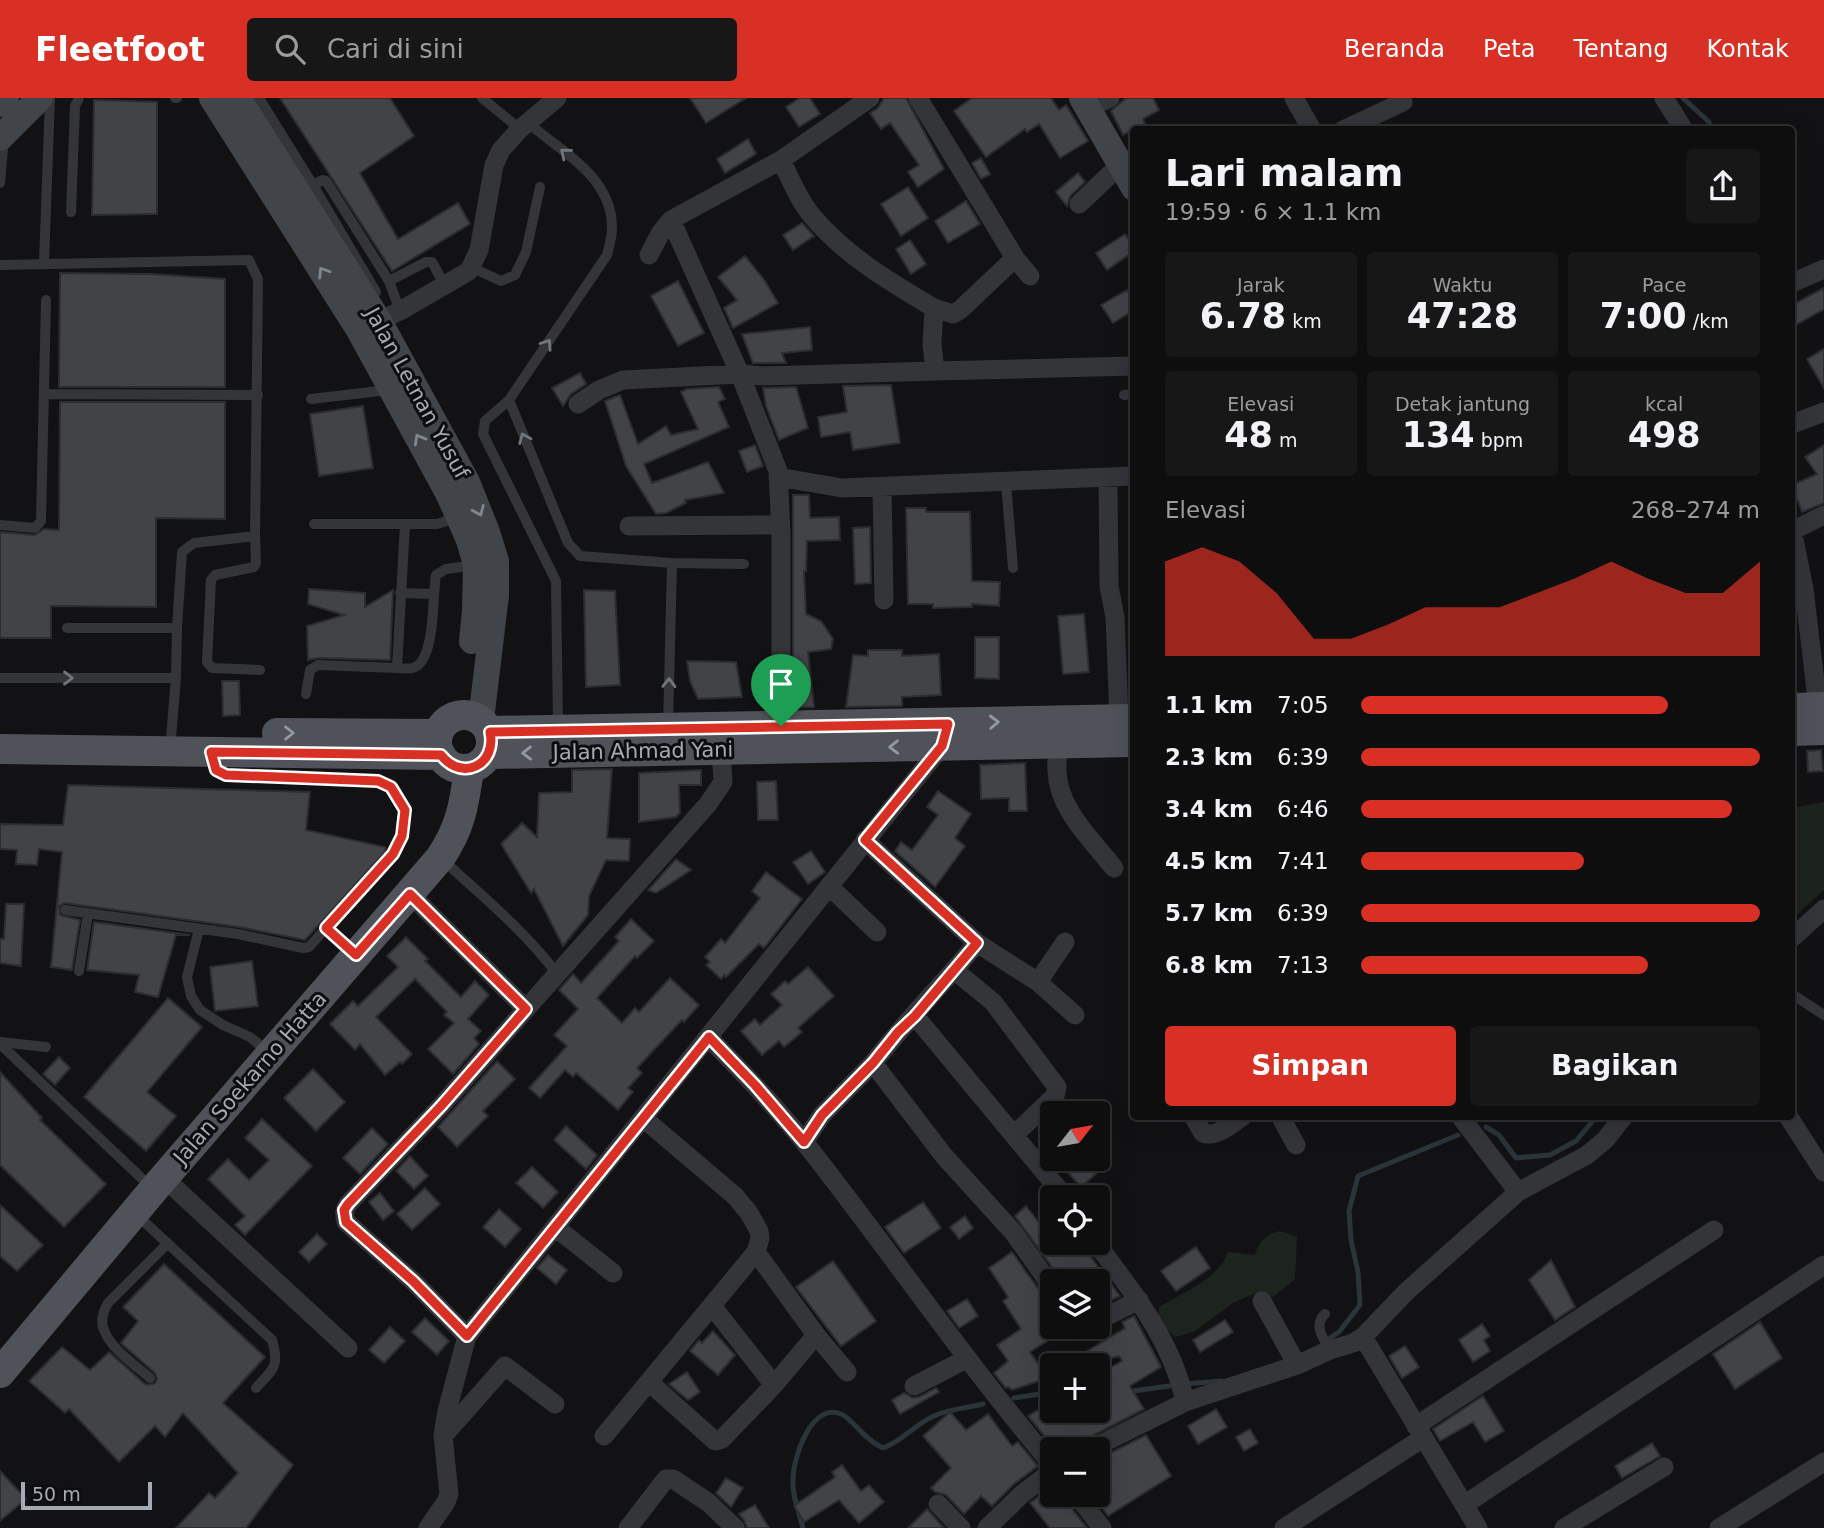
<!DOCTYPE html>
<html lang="id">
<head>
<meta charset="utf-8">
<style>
  body { margin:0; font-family:"DejaVu Sans",sans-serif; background:#171718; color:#f1f3f6; height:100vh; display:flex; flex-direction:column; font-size:26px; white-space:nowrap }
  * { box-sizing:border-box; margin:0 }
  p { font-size:23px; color:#9b9c9e }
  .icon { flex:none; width:38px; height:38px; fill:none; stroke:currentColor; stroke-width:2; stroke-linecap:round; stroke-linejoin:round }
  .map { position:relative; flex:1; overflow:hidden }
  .side { position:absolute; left:1130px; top:28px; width:665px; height:994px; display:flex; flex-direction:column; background:#0e0e0f; border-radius:7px; box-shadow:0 7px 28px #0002,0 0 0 2px #2e2e2f }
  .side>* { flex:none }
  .needle { width:46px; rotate:59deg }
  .fabs { position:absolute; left:1040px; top:1003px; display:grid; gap:14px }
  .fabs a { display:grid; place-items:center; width:70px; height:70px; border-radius:7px; background:#0e0e0f; box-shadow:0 7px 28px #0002,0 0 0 2px #2e2e2f; font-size:35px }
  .scale { position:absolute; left:21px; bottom:18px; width:131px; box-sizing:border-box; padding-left:7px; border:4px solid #a4abb4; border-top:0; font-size:19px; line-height:24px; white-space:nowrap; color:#a4abb4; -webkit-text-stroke:5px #0d0d0f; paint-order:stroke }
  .pin { position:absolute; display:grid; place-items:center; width:60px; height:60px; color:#fff; margin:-72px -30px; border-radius:50% 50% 50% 0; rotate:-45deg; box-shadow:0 0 7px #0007 }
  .pin .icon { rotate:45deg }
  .round { display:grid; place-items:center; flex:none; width:74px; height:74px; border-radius:7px; background:#171718 }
  .head { display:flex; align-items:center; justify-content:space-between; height:119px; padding:0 35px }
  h1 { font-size:38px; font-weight:800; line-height:52px }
  .metrics { display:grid; grid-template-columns:repeat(3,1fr); gap:10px; height:119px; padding:7px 35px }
  .metrics div { display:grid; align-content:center; border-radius:7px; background:#171718; text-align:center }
  .metrics b { font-size:35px; font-weight:800 }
  .metrics small { font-size:19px; font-weight:400 }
  .metrics p { font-size:19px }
  .chart { height:196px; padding:14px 35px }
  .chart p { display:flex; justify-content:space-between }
  .chart svg { width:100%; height:126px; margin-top:7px; fill:#d93025; opacity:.7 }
  .button { display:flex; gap:14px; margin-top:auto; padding:14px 35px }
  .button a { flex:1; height:80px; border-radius:7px; background:#d93025; color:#fff; font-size:28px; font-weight:800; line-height:80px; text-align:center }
  .button a+a { background:#171718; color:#f1f3f6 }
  ul { padding:0 35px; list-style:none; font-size:23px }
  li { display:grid; grid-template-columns:112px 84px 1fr; align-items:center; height:52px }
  li i { height:18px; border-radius:9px; background:#d93025 }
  header { display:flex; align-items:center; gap:42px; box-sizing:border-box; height:98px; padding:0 35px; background:#d93025; color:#fff }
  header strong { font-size:33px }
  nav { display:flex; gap:38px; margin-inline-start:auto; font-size:24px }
  .search { width:490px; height:63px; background:#171718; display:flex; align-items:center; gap:18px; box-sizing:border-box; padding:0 24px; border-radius:7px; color:#9b9c9e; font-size:26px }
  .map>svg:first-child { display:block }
  .green { fill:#1d241d }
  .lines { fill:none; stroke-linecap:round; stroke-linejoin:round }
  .stream { stroke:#2b3439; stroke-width:5 }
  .building { fill:#414347; stroke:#2c2d30; stroke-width:2 }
  .lane { stroke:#333539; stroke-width:10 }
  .street { stroke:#333539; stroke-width:19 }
  .secondary { stroke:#414449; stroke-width:26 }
  .primary { stroke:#4f5258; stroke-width:30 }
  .oneway { stroke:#71767d }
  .oneway2 { stroke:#81878f }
  .oneway3 { stroke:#9399a2 }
  .route-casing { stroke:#fff; stroke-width:14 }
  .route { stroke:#d93025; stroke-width:9 }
  .labels { text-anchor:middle; stroke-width:6; stroke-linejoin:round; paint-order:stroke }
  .street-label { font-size:21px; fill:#a4abb4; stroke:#0d0d0f }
</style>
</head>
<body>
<header>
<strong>Fleetfoot</strong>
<div class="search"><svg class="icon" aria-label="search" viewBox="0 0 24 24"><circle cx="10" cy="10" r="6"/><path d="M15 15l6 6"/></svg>Cari di sini</div>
<nav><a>Beranda</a><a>Peta</a><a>Tentang</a><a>Kontak</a></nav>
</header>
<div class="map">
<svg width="1824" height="1430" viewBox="0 0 1824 1430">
  <rect width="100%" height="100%" fill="#121214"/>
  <path class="green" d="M1824 704V792L1792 821V710Z
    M1280 1133 1297 1139 1295 1181 1273 1199 1253 1196 1233 1205 1195 1233 1175 1239 1159 1223V1209C1183 1194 1219 1181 1228 1154L1255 1157C1259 1143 1266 1136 1280 1133Z"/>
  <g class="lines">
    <path class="stream" d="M1683 0 1709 24 1710 32
      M1486 1029 1499 1037 1516 1060 1550 1057 1576 1043 1597 1018
      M1324 1244 1339 1234 1360 1207 1358 1174 1351 1142 1349 1113 1358 1078 1458 1037
      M1185 1286 1221 1283
      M1126 1294 1176 1287
      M1014 1300 1052 1294
      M803 1430C799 1414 792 1398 793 1382 793 1360 811 1304 841 1316 853 1321 864 1342 883 1350 903 1343 915 1326 934 1318 949 1311 967 1310 983 1306"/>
  </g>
  <path class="building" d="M280 0H390L414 38 360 75 398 141 458 105 470 126 392 173Z
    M690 0H746L706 25Z
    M800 0H810L820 16 799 29 786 9Z
    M884 0H906L944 71 918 89 908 74 919 67 890 25 881 31 870 15 878 10Z
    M972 0H1051L1059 12 1066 7 1088 43 1060 60 1039 26 1027 34 1025 31 986 59 954 13Z
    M1126 0H1153L1159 12 1143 21 1145 26 1123 37 1111 13Z
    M94 2 157 4V116L92 117Z
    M748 41 756 56 725 75 717 61Z
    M981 60 990 76 981 81 972 65Z
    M1078 75 1085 84 1070 98 1067 108 1056 94Z
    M908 89 928 120 901 138 881 106Z
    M966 103 980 126 948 145 935 123Z
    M802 125 814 138 793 152 783 137Z
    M1125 136 1134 149V153L1107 172 1096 155Z
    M910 142 926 166 911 176 896 151Z
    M745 158 765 183 778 205 733 230 724 210 737 202 718 179Z
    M60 175 151 176 225 181V289H59Z
    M678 183 704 235 678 248 651 198Z
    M1824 190V211L1792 229V207Z
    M1127 192 1134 203V212L1113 225 1101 207Z
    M810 229 812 252 782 255 786 265H753L742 236Z
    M1824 251V290L1807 261Z
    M580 275 586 286 571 296 563 308 552 290Z
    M891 287 900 345 853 352 850 334 821 339 818 319 847 314 843 288Z
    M719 289 725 301 718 304 729 329 644 366 652 385 708 364 724 395 685 402 686 405 666 415 656 416 626 368 605 303 620 297 638 346 666 328 671 337 698 331 681 294 687 291Z
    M796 289 808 330 779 342 766 308 763 290Z
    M60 304H225V421L156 420V509L51 508V540H0V434L35 437 44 431 59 432Z
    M363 308 373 370 319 378 310 316Z
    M755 347 763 368 747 374 739 353Z
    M1824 347V405L1802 414 1792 387 1817 376 1805 359Z
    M793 397H809L810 420 839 419 840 442 807 443 806 473H804L806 516 821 523 833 541 831 551 808 554 814 609 793 610Z
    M906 410H926V414H970L972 483 1000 484 999 508 972 506V509L933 510V506H908Z
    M870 429 871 485 855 486 853 430Z
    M309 491 365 495V509L393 492 390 562 318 560 308 562 307 528 344 517 308 506Z
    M584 492 615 493 620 587 586 589Z
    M1084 516 1089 574 1063 576 1058 518Z
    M975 539H999V581L975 580Z
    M868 552H902V558L939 556 941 597 902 599V608L846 609 853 557 868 558Z
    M687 563 736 564 742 599 698 601 690 583Z
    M222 583H239L240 617 223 618Z
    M1821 652 1823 673 1808 674 1807 653Z
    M1025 665 1027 713H1009V700L981 701 980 667Z
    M612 671 607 740 630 741 629 763 606 762 589 798 588 817 563 848 534 791 531 795 501 746 522 725 537 739 539 695 572 694V672Z
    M701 672V687H679L680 715 676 719 639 724V675Z
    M776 683 778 722H758L757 684Z
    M68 687 310 694 306 732 385 749 386 753 305 842 239 829 65 805 59 808 60 817 80 822 72 872 51 869 62 754 39 751 37 767 16 766 17 752 0 751V726L63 727Z
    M938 693 971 716 955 740 965 748 935 789 895 753 901 744 912 752 938 717 927 709Z
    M811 753 825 774 808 786 793 764Z
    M676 761 691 772 656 795 648 792Z
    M766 774 802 801 764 850 759 846 726 879 724 877 721 881 706 867 710 864 705 859 721 841 725 845 760 800 752 793Z
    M6 806H24L21 868 0 865V841H4Z
    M631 821 654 843 637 860 635 858 597 900 622 925 635 910 639 914 670 880 699 907 684 924 682 922 637 970 642 975 628 990 633 994 618 1012 576 975 573 979 565 972 540 1000 529 990 567 948 554 937 578 911 559 892 573 876 581 885 619 843 615 839Z
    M94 824 190 837H176L158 899 135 894 139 877 87 872Z
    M406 839 428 861 425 863 461 899 475 883 489 897 468 921 481 933 474 940 479 946 453 976 428 951 454 925 444 917 447 914 415 881 376 919 412 956 402 966 400 964 385 977 360 946 355 952 330 926 353 903 358 908 398 869 387 858Z
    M252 863 258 908 215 913 210 869Z
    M808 869 834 898 798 930 802 934 784 949 779 943 762 957 741 933 755 921 760 927 782 907 771 896 785 883 788 886Z
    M168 900 202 929 147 994 176 1018 146 1053 84 999Z
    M59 959 70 970 55 987 43 976Z
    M497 963 515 981 483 1013 488 1018 457 1049 438 1029Z
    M313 971 345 1004 316 1033 284 1000Z
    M0 974 42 1020 40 1022 106 1086 64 1129 0 1067Z
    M262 1021 312 1068 245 1137 235 1127 245 1118 208 1081 228 1061 249 1082 269 1062 245 1040Z
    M566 1028 597 1057 586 1071 554 1042Z
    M372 1030 388 1046 360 1076 343 1060Z
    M410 1058 428 1078 414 1091 396 1073Z
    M1055 1060H1084L1097 1075 1081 1089Z
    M532 1069 558 1094 543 1110 516 1085Z
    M425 1090 440 1106 412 1132 397 1116Z
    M380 1095 394 1113 383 1122 369 1104Z
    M923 1104 941 1130 904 1155 885 1129Z
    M0 1107 43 1147 17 1173 0 1158Z
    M1026 1108 1052 1141V1144H1083L1085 1151 1120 1198 1109 1203 1097 1183H1062L1015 1118Z
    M499 1111 521 1131 505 1149 483 1129Z
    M965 1118 973 1130 959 1141 950 1129Z
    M317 1136 327 1146 309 1164 299 1154Z
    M1196 1149 1210 1170 1176 1193 1161 1173Z
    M1012 1154 1042 1196 1052 1201V1228H1062L1063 1233 1030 1254 1048 1280 1012 1292 1008 1289 1006 1290 994 1275 1008 1263 997 1247 1021 1231 1003 1203 1008 1199 989 1170Z
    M548 1157 567 1172 556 1186 537 1170Z
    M1551 1162 1575 1209 1555 1222 1529 1182Z
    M833 1163 876 1223 841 1248 796 1189Z
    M164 1166 265 1259 223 1305 293 1367 246 1430H176L209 1395 215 1400 238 1375 183 1315 165 1339 155 1328 119 1364 69 1311 65 1315 29 1283 62 1249 90 1272 109 1254 145 1286 149 1287 155 1285 157 1281 155 1275 121 1245 138 1223 123 1209Z
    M967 1201 978 1218 959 1230 947 1213Z
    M1134 1218 1161 1269 1130 1288 1144 1311 1067 1351H1055L1028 1318 1052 1304V1312H1097V1277L1122 1263 1119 1258 1088 1267 1082 1256 1125 1230 1122 1224Z
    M425 1220 449 1243 437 1257 412 1234Z
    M1225 1222 1233 1234 1200 1254 1193 1242Z
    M1760 1224 1782 1260 1735 1291 1713 1256Z
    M1482 1226 1490 1238 1484 1242 1490 1253 1473 1264 1459 1242Z
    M390 1229 405 1243 384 1265 369 1252Z
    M713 1233 735 1257 718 1277 690 1253 699 1242 702 1245Z
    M1405 1248 1419 1269 1402 1280 1389 1258Z
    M687 1274 700 1294 688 1302 669 1286Z
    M936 1290 939 1294 900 1316 892 1302 904 1295 913 1300 919 1299Z
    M1483 1298 1504 1333 1485 1344 1473 1324 1440 1343 1433 1331Z
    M1216 1311 1227 1329 1198 1346 1188 1328Z
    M950 1314 966 1332 988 1316 1012 1348 1018 1344 1038 1368 1014 1386 992 1408 981 1398 964 1416 946 1397 935 1394 931 1390 951 1370 923 1338Z
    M1250 1331 1258 1345 1244 1353 1236 1339Z
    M1146 1337 1171 1378 1108 1418 1092 1396H1097V1367L1111 1358 1110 1355Z
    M1652 1345 1660 1358 1622 1380 1615 1368Z
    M842 1367 861 1393 869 1387 884 1404 859 1425 839 1402 804 1424 794 1408 835 1379 832 1374Z
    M0 1373 26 1401 0 1423Z
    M726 1380 743 1390 731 1409 716 1395Z
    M1052 1389V1396H1064L1066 1403 1087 1430H1050L1030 1405Z
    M755 1407 769 1430H747L744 1422 739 1416Z
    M927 1411 944 1430H908Z"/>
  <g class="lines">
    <path class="lane" d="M175 0H177
      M259 0 313 87 376 194
      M482 0 520 31
      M528 25C562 54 613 79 612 131 612 139 609 149 607 157L509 302 485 323 483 336 556 483 558 627
      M0 85 4 40
      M313 87 323 82 326 83 389 183 426 164H432L445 188
      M71 114 75 8 79 0
      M44 165 50 0
      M0 167 249 162 258 181 255 438 194 445 182 454 177 530 176 580
      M469 173 473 170 501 183 515 177 526 154 540 89
      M389 183 400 213
      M44 296 258 297
      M1124 297 1134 296
      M311 301 388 292
      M509 302 568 445 580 458 672 465 668 628
      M1006 385 1013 470
      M314 426H437L459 419
      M0 427 35 430 41 423 46 202
      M255 438 256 465 254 469 215 477 211 482 207 564 212 570 260 572
      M672 465 744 466
      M400 495 433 496
      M1134 529V538
      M67 530H177
      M397 570C401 570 409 571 413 570 436 563 432 498 436 477L446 471 475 467
      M0 580H176L170 652
      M306 596 310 572 318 567 397 570 405 426
      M212 657 216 672 226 677 378 683 391 689 405 712 402 738 393 756 326 830
      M443 762C482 798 525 833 557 876
      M65 812 238 836 303 850 309 849 326 830 353 854
      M199 831 187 879 191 898 200 912 223 927 250 939 267 953
      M79 873 88 816
      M1792 896 1824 917
      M0 944 46 949
      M0 946 152 1090
      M138 1118 272 1242C280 1269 273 1271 256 1290
      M1325 1216C1313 1227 1323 1240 1330 1252
      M150 1280C135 1267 111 1251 104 1232 100 1223 104 1212 108 1205L168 1145"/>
    <path class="street" d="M918 0 1015 160 1030 178
      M1294 0 1312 32
      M1664 0 1684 32
      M1088 10 1110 0
      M1343 32 1403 4
      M781 62C790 80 799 103 813 119 846 158 890 184 934 210L932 246 935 273 764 278 740 276 778 373 781 436V628
      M1079 106 1121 66
      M649 157 661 134 671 122 781 62 870 0
      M1792 185 1824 171
      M934 210 953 216 960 212 1015 160
      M368 228 400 213 469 173 479 152 494 67 501 52 520 31 557 0
      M935 273 1134 268
      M578 306 599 292 623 282 740 276 671 122
      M1792 326 1824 314
      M778 379 842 390 1134 378
      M1108 379 1109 488 1115 519 1119 621
      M882 389 884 502
      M629 428 780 427
      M1792 431 1804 491 1818 609
      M1792 433 1824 417
      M944 640 942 648 708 939C742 973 775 1008 805 1045 889 1151 964 1263 1052 1366
      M1059 646C1058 655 1056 664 1057 673 1058 711 1092 742 1114 770
      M865 742 977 845 1038 884 1075 917
      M829 788 877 834
      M410 796 526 911 441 1008 348 1106C344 1112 344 1116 346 1124L413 1183 467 1238
      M1792 840 1824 811
      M977 845C943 886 906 923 873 965L944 1058 1014 1135 1052 1189
      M954 872 993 904 1057 989 1055 998 1014 1037
      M1038 884 1065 844
      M526 911 708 706 723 684 721 652
      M915 918 1065 1099
      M1193 1018 1203 1035C1217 1040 1231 1026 1243 1018
      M1280 1018 1296 1047
      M1460 1018 1518 1094
      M1788 1018 1824 1074
      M804 1044 822 1017 873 965
      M164 1080 348 1250
      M555 1129 613 1175
      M1095 1144C1132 1192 1173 1244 1185 1304
      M756 1154 816 1237 847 1274
      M1262 1203 1297 1267
      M1097 1223 1139 1202
      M1074 1228 1081 1231 1086 1228
      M1363 1239 1478 1430
      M650 1285 715 1343 722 1341 774 1287 712 1208
      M774 1287 816 1237
      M914 1288 966 1261
      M1416 1328 1714 1132
      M444 1337 505 1268 555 1306
      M604 1338 756 1154 760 1140 759 1133 749 1115 735 1098 643 1020
      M1091 1351 1185 1304 1297 1267 1330 1252 1353 1245 1363 1239 1406 1194 1518 1094 1587 1057 1605 1042 1624 1018
      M1076 1396 1102 1430
      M938 1406 961 1430
      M1464 1407 1824 1167
      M428 1430 446 1404 449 1396 443 1337 447 1313 467 1238 708 939
      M628 1430 662 1386 666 1381H673L709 1405 735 1430
      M987 1430 1022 1396 1052 1373
      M1284 1430 1423 1340
      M1564 1430 1664 1369
      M1719 1430 1824 1364"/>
    <path class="secondary" d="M212 0 359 232 448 395 469 442 476 467 475 513 472 543
      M238 0 379 223 467 384 487 434 496 463V497L481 622
      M1082 0 1134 90
      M0 6 6 0
      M0 40 40 0"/>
    <path class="primary" d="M1792 610 1824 609
      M437 644a27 27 0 1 1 54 0a27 27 0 1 1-54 0Z
      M490 633 1134 621
      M1792 633 1824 632
      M277 635 438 636
      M0 651 441 657
      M489 656 1134 644
      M0 1275 154 1091 440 760C461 729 464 707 469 671"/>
  </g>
  <defs><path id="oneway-chevron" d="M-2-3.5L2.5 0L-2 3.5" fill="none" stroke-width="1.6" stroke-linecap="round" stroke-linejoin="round" transform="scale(1.75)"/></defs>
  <g class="oneway">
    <use href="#oneway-chevron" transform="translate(565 55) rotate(-141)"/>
    <use href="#oneway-chevron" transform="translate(547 246) rotate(-56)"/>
    <use href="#oneway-chevron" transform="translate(524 340) rotate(-113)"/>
    <use href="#oneway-chevron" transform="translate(68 580)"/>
    <use href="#oneway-chevron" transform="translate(669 585) rotate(-89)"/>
  </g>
  <g class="oneway2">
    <use href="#oneway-chevron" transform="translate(323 174) rotate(-122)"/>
    <use href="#oneway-chevron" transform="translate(419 341) rotate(-119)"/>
    <use href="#oneway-chevron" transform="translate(479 413) rotate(67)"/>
  </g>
  <g class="oneway3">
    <use href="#oneway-chevron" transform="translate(994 624) rotate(-2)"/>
    <use href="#oneway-chevron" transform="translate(289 635)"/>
    <use href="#oneway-chevron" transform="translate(894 649) rotate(179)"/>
    <use href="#oneway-chevron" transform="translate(527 655) rotate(179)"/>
  </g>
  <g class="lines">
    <defs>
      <path id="route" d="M948 626 942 648 865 742 977 845 915 918 898 934 873 965 822 1017 804 1044 755 987 709 939 467 1238 413 1183 346 1124 344 1112 348 1106 441 1008 526 911 410 796 356 857 326 830 393 756 402 738 405 712 391 689 378 683 226 677 216 672 211 654 441 657C462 684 497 667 490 634Z"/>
    </defs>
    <use href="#route" class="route-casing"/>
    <use href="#route" class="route"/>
  </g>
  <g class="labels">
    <g class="street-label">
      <text transform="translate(417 295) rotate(61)" y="7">Jalan Letnan Yusuf</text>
      <text transform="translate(643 653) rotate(-1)" y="7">Jalan Ahmad Yani</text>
      <text transform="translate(250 980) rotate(-49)" y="7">Jalan Soekarno Hatta</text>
    </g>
  </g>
</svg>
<div class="fabs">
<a><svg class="needle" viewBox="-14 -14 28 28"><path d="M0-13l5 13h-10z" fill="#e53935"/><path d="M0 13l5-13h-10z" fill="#9b9c9e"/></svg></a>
<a><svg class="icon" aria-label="locate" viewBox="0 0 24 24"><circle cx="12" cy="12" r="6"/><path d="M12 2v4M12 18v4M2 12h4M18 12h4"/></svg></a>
<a><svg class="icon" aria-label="layers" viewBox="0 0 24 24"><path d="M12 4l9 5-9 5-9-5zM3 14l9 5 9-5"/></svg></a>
<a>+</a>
<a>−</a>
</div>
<div class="scale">50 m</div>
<div class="pin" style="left:781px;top:628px;background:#1e9e55"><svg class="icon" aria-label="arrive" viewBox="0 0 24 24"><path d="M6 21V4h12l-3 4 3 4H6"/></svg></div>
<section class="side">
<div class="head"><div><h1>Lari malam</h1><p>19:59 · 6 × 1.1 km</p></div><a class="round"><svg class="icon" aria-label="share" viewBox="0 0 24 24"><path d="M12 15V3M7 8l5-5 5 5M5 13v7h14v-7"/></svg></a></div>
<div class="metrics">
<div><p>Jarak</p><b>6.78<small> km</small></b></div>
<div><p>Waktu</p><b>47:28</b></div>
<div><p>Pace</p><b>7:00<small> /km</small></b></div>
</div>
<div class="metrics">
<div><p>Elevasi</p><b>48<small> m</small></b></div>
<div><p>Detak jantung</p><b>134<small> bpm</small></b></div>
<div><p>kcal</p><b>498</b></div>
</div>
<div class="chart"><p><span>Elevasi</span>268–274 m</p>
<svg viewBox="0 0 160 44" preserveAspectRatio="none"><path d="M0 44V11L10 6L20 11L30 22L40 38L50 38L60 33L70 27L80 27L90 27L100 22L110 17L120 11L130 17L140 22L150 22L160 11V44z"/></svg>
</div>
<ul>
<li><b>1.1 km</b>7:05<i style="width:77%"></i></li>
<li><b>2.3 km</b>6:39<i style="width:100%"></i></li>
<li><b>3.4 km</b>6:46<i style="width:93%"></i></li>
<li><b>4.5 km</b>7:41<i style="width:56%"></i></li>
<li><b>5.7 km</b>6:39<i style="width:100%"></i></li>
<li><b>6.8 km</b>7:13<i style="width:72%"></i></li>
</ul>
<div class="button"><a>Simpan</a><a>Bagikan</a></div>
</section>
</div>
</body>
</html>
